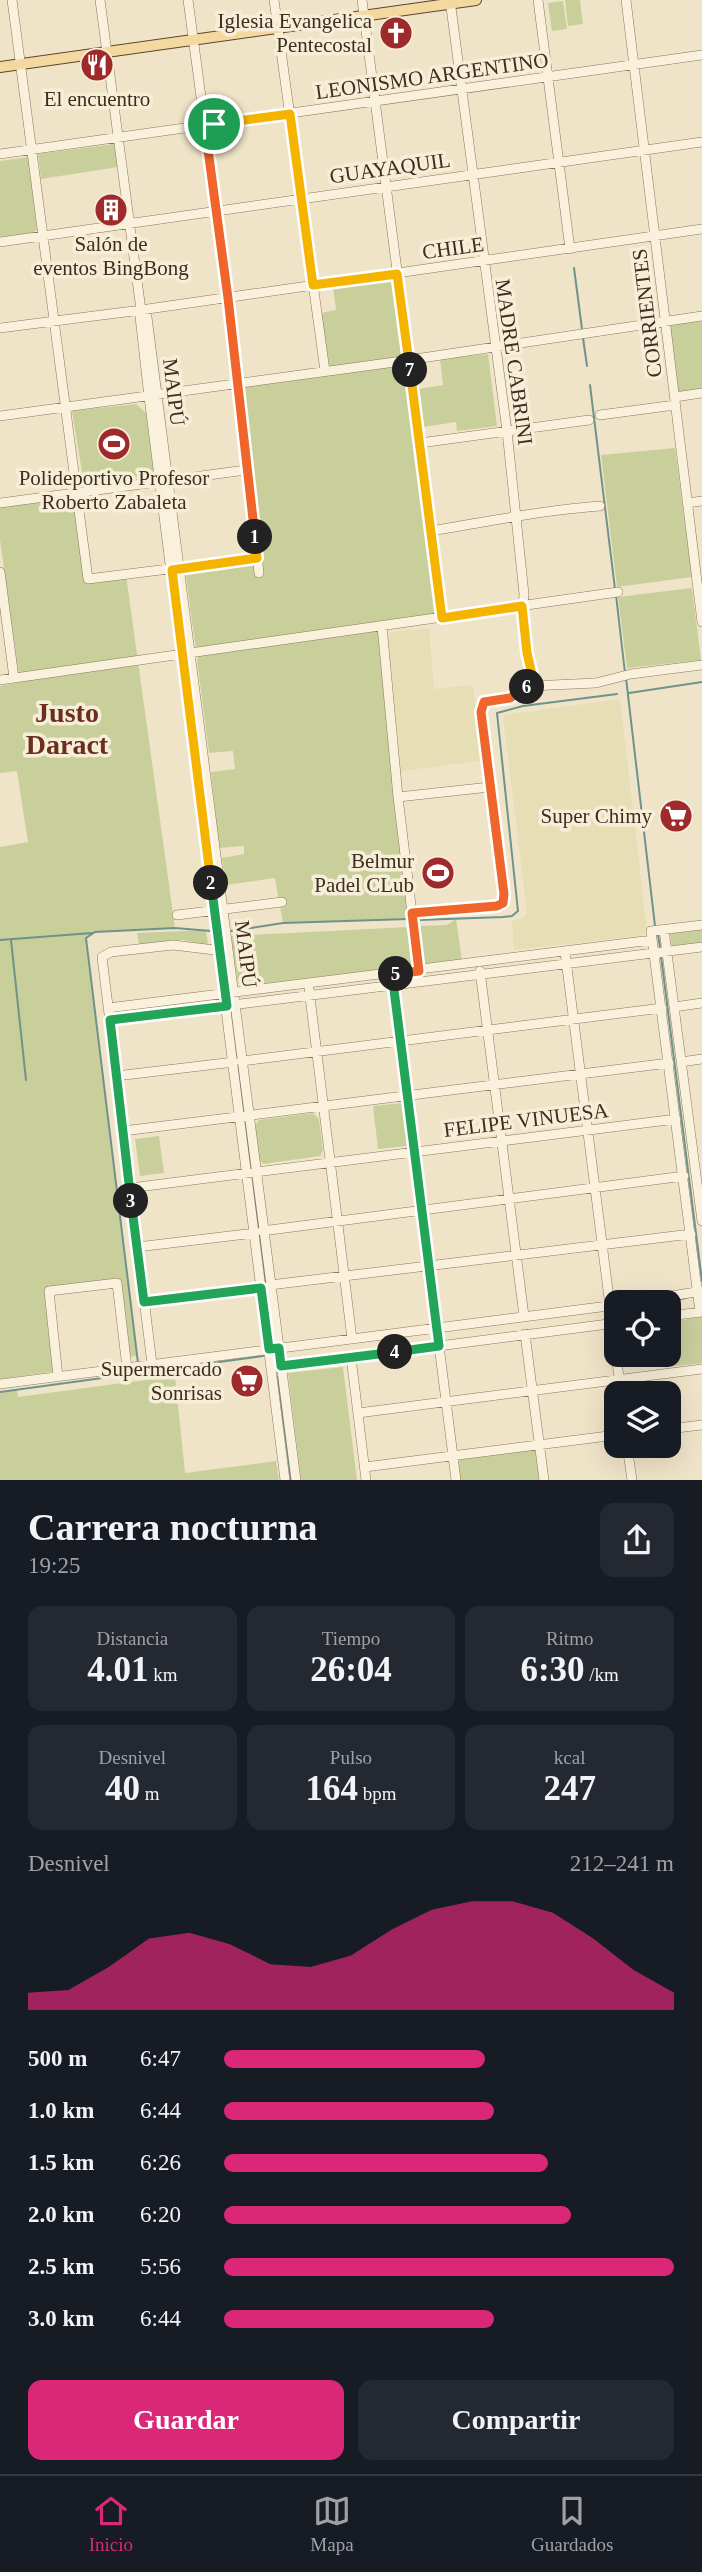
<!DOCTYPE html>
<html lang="es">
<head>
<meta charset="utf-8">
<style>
  body { margin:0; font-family:"Times New Roman",serif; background:#242831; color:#f1f3f6; height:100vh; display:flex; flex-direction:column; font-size:26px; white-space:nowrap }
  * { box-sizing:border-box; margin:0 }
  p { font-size:23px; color:#9ea1a6 }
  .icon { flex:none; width:38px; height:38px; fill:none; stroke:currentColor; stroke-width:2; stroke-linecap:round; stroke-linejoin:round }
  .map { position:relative; height:1480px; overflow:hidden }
  .side { display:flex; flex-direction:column; background:#171b24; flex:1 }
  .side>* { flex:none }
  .tools { position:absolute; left:604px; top:1290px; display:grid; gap:14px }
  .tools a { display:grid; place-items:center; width:77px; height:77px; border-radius:14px; background:#171b24; box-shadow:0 7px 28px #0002; font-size:35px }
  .pin { position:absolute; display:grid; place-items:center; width:60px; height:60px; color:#fff; margin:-30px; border:4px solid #fff; border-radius:50%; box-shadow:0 2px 7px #0007 }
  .km { position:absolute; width:35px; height:35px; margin:-18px; border-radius:50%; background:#222; color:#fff; font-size:19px; line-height:35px; text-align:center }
  .round { display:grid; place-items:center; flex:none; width:74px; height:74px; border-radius:14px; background:#242831 }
  .overview { display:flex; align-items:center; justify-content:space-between; height:119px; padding:0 28px }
  h1 { font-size:38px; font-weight:700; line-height:52px }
  .metrics { display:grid; grid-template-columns:repeat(3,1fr); gap:10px; height:119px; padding:7px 28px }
  .metrics div { display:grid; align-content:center; border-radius:14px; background:#242831; text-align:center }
  .metrics b { font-size:35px; font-weight:700 }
  .metrics small { font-size:19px; font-weight:400 }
  .metrics p { font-size:19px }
  .chart { height:196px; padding:14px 28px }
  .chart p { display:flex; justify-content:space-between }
  .chart svg { width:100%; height:126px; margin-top:7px; fill:#db2777; opacity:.7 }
  .action { display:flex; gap:14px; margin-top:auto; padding:14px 28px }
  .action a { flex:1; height:80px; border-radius:14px; background:#db2777; color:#fff; font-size:28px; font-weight:700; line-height:80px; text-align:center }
  .action a+a { background:#242831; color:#f1f3f6 }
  ul { padding:0 28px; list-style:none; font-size:23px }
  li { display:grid; grid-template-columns:112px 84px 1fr; align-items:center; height:52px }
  li i { height:18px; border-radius:9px; background:#db2777 }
  .tab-bar { display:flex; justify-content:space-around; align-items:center; height:98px; border-top:2px solid #363941; background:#171b24; font-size:19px; color:#9ea1a6 }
  .tab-bar a { display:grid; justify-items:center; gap:4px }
  .tab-bar .active { color:#db2777 }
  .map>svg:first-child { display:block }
  .farmland { fill:#e6deb5 }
  .green { fill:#c9cf9b }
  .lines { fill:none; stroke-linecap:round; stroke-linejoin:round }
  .stream { stroke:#6f938a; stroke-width:2 }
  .minor-casing { stroke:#8d765c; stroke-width:10 }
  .major-casing { stroke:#5b4430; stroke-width:12 }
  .minor { stroke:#faf1dc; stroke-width:9 }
  .major { stroke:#f3d9a0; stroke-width:10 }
  .split-1-casing { stroke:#fff; stroke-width:14 }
  .split-2-casing { stroke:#fff; stroke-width:14 }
  .split-3-casing { stroke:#fff; stroke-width:14 }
  .split-4-casing { stroke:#fff; stroke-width:14 }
  .split-5-casing { stroke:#fff; stroke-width:14 }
  .split-6-casing { stroke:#fff; stroke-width:14 }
  .split-7-casing { stroke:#fff; stroke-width:14 }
  .split-8-casing { stroke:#fff; stroke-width:14 }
  .split-1 { stroke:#f0652b; stroke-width:9 }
  .split-2 { stroke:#f5b400; stroke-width:9 }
  .split-3 { stroke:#22a559; stroke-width:9 }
  .split-4 { stroke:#22a559; stroke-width:9 }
  .split-5 { stroke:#22a559; stroke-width:9 }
  .split-6 { stroke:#f0652b; stroke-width:9 }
  .split-7 { stroke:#f5b400; stroke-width:9 }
  .split-8 { stroke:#f5b400; stroke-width:9 }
  .labels { text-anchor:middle; stroke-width:7; stroke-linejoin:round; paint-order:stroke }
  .poi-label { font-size:21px; fill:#3d2e20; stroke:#f7eed8; text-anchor:end }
  .street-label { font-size:21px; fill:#3d2e20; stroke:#f7eed8 }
  .district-label { font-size:28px; font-weight:bold; fill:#6b2e1e; stroke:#f7eed8 }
</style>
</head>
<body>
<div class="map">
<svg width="702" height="1480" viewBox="0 0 702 1480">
  <rect width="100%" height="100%" fill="#f0e4c8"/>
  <path class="farmland" d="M429 628 434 689 473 685 482 757 479 761 401 771 388 636 391 632Z
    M620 699 647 931 640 936 514 950 512 921 524 917 527 912 503 719 505 715Z"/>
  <path class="green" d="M565 0H580L583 24 568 26Z
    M563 1 567 29 552 31 548 3Z
    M114 144 118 167 41 179 38 154Z
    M29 157 37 230 31 233 0 237V161Z
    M393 279 403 354 400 357 333 367 329 365 321 313 336 310 333 287Z
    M702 321V389L677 392 669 325Z
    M488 354 497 426 457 431 456 422 423 427 418 389 443 385 440 359Z
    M404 364 437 610 435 615 196 650 185 569 261 558 241 386Z
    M136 404 146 413 154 475 84 484 72 411Z
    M675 448 692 577 617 587 601 455Z
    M75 497 88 579 126 575 175 928 95 932 86 938 137 1356 126 1357 116 1283 50 1291 57 1371 0 1379V847L28 842 17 771 0 773V686L20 682 0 540V507Z
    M692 588 701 660 627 668 618 597Z
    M378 631 408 919 283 923 275 878 226 885 222 858 244 854V846L219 848 211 772 235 769 233 751 209 753 197 660 199 656Z
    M456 919 462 961 424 966 419 926 447 925Z
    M409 927 414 965 243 986 238 984 231 936Z
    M702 929V943L672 947 670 933Z
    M206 930 208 945 182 940 139 945 137 933Z
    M402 1103 407 1146 378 1149 373 1106Z
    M313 1113 319 1119 323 1151 320 1156 263 1164 259 1160 255 1126 259 1120Z
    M159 1136 164 1173 140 1176 135 1139Z
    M702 1317V1363L667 1367 666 1355 668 1354 669 1322Z
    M343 1367 357 1480H301L288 1373Z
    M175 1376 185 1473 276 1461 279 1480H0V1392L17 1390 18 1397Z
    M535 1448 539 1480H460L457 1458Z"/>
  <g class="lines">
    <path class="stream" d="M574 268 582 329
      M583 338 587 366
      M590 385 615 589
      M616 595 625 673
      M626 678 655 926
      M629 693 702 682
      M419 920 503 917 512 916 518 911 497 713 523 706 617 694
      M231 931 283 923 408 919
      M658 935 660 947
      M0 940 92 933
      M11 940 26 1080
      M224 956 228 985
      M661 956 702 1281
      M232 1016 243 1106
      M246 1125 250 1162
      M253 1186 259 1230
      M260 1235 273 1339
      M670 1301 686 1298
      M275 1354 276 1360
      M138 1363 86 938 95 932 175 928 211 931
      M278 1377 291 1480
      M0 1392 263 1356"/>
    <defs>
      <path id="minor" d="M12 0 88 579 257 558
        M100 0 141 310 140 317 149 397 285 1480
        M188 0 228 298 259 573
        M274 0 325 371
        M362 0 442 618
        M450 0 507 431 524 594C521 625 528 657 535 687
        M538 0 570 249
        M626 0 702 622
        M0 154 702 55
        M0 242 702 142
        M141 310 147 317 296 1480
        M0 328 141 310 702 229
        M675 397 702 393
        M600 415 675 405
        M0 416 395 362 702 316
        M420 443 589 420
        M0 503 246 470
        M687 503 702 501
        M430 531C487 522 543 510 600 506
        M0 572 14 678
        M382 626 398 797 419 971
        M0 680 618 592
        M398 797 490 787
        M412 913 497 906 505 900 481 712 484 702 510 698 519 690 530 686 596 683 631 674 702 665
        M177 915 282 902
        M664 930 702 1221
        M565 952 610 1306
        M480 971 524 1316
        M393 982 456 1480
        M309 989 352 1339
        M674 1007 702 1003
        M108 1008 652 940
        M110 1020 702 947
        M242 1061 662 1008
        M681 1062 702 1059
        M116 1076 234 1062
        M123 1131 669 1063
        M130 1188 676 1119
        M262 1231 684 1176
        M137 1247 255 1233
        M270 1285 691 1234
        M144 1302 261 1288
        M634 1302 702 1291
        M700 1312 651 931 702 925
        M668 1316 702 1312
        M612 1323 616 1353
        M525 1334 544 1480
        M616 1354 621 1393
        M351 1357 366 1480
        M152 1364 102 957 111 952 173 945 223 951
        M277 1367 616 1323
        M58 1377 49 1291 117 1283 127 1368
        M0 1384 616 1305
        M358 1413 702 1369
        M668 1429 702 1425
        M627 1446 632 1480
        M365 1467 616 1435"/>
      <path id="major" d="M0 67 476 0"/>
    </defs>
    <use href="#minor" class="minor-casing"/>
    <use href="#major" class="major-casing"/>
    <use href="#minor" class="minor"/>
    <use href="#major" class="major"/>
  </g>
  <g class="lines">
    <defs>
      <path id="split-1" d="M214 124 205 126 206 135 228 298 255 537"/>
      <path id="split-2" d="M211 883 172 570 257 558 255 537"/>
      <path id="split-3" d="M131 1201 110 1020 227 1006 211 883"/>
      <path id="split-4" d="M131 1201 144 1302 261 1288 269 1349 279 1348 281 1366 395 1352"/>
      <path id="split-5" d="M395 1352 439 1346 392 974H396"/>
      <path id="split-6" d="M396 974 419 971 412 913 497 906 503 903 504 894 481 712 484 702 510 698 527 687"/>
      <path id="split-7" d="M410 370 442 618 522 606 527 653 535 687H527"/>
      <path id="split-8" d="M214 124 290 114 313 285 397 274 410 370"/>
    </defs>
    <use href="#split-1" class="split-1-casing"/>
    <use href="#split-2" class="split-2-casing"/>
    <use href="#split-3" class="split-3-casing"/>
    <use href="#split-4" class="split-4-casing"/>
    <use href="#split-5" class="split-5-casing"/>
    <use href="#split-6" class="split-6-casing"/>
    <use href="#split-7" class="split-7-casing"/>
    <use href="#split-8" class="split-8-casing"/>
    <use href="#split-1" class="split-1"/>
    <use href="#split-2" class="split-2"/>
    <use href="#split-3" class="split-3"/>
    <use href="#split-4" class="split-4"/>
    <use href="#split-5" class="split-5"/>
    <use href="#split-6" class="split-6"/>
    <use href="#split-7" class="split-7"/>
    <use href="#split-8" class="split-8"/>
  </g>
  <defs>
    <symbol id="church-disc" viewBox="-11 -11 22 22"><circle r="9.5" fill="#9e2a2b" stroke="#f7eed8"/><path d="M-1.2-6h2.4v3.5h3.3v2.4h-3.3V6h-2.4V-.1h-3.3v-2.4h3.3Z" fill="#fff"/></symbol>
    <symbol id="restaurant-disc" viewBox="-11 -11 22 22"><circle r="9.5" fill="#9e2a2b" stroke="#f7eed8"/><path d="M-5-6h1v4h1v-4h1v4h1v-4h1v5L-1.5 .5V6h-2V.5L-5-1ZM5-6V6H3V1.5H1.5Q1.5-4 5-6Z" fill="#fff"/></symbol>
    <symbol id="building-disc" viewBox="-11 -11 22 22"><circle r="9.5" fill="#9e2a2b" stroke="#f7eed8"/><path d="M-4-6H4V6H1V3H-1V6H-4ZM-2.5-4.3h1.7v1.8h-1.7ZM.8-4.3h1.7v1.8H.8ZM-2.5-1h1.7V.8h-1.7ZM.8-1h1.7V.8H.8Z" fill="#fff"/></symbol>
    <symbol id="stadium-disc" viewBox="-11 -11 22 22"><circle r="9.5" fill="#9e2a2b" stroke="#f7eed8"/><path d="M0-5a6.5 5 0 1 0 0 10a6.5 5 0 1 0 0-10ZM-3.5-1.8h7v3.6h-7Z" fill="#fff"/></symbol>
    <symbol id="supermarket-disc" viewBox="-11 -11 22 22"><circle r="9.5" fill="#9e2a2b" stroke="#f7eed8"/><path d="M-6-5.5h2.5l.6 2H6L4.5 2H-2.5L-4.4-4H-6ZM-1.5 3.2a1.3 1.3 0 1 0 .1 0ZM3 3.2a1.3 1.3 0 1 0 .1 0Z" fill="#fff"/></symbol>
  </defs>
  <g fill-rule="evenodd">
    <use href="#church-disc" x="377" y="14" width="38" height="38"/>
    <use href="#restaurant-disc" x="78" y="46" width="38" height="38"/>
    <use href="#building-disc" x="92" y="191" width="38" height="38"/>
    <use href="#stadium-disc" x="95" y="425" width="38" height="38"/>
    <use href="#supermarket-disc" x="657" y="797" width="38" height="38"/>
    <use href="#stadium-disc" x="419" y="854" width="38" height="38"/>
    <use href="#supermarket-disc" x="228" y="1362" width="38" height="38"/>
  </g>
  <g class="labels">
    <g class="poi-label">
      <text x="372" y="28">Iglesia Evangelica<tspan x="372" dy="24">Pentecostal</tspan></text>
      <text x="97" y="106" text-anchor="middle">El encuentro</text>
      <text x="111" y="251" text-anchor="middle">Salón de<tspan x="111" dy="24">eventos BingBong</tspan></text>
      <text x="114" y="485" text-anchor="middle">Polideportivo Profesor<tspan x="114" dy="24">Roberto Zabaleta</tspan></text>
      <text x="652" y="823">Super Chimy</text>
      <text x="414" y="868">Belmur<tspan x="414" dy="24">Padel CLub</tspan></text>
      <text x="222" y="1376">Supermercado<tspan x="222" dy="24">Sonrisas</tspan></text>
    </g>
    <g class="street-label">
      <text transform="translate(432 76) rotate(-8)" y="7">LEONISMO ARGENTINO</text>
      <text transform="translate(390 168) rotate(-8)" y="7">GUAYAQUIL</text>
      <text transform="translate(453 248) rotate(-8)" y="7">CHILE</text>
      <text transform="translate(647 313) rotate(-97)" y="7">CORRIENTES</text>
      <text transform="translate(514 362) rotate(82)" y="7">MADRE CABRINI</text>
      <text transform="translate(174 392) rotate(83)" y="7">MAIPÚ</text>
      <text transform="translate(246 954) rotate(83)" y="7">MAIPÚ</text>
      <text transform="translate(526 1120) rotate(-7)" y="7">FELIPE VINUESA</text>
    </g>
    <g class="district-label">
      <text x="67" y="722">Justo<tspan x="67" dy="32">Daract</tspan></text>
    </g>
  </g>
</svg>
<div class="tools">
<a><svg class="icon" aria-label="locate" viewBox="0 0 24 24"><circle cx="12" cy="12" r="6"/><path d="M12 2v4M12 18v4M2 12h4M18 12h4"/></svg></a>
<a><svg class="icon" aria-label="layers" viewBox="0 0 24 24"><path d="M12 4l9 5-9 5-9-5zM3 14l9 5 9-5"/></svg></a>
</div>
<div class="pin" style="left:214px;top:124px;background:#1e9e55"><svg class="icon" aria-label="arrive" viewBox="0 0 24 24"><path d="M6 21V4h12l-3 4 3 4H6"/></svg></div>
<b class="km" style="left:255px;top:537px">1</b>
<b class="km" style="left:211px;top:883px">2</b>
<b class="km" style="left:131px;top:1201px">3</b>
<b class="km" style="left:395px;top:1352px">4</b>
<b class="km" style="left:396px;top:974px">5</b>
<b class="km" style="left:527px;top:687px">6</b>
<b class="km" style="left:410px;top:370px">7</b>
</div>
<section class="side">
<div class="overview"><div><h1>Carrera nocturna</h1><p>19:25</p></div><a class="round"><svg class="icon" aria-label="share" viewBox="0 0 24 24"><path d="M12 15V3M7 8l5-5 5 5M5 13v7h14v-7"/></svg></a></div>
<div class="metrics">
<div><p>Distancia</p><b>4.01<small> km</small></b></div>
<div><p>Tiempo</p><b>26:04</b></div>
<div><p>Ritmo</p><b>6:30<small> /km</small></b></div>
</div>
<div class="metrics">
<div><p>Desnivel</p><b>40<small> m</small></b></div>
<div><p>Pulso</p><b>164<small> bpm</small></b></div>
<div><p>kcal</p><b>247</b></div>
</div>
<div class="chart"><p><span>Desnivel</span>212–241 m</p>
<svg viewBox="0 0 160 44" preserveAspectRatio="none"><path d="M0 44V38L10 37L20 29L30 19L40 17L50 21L60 28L70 29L80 25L90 16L100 9L110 6L120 6L130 10L140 19L150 30L160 38V44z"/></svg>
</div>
<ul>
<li><b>500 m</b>6:47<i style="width:58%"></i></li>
<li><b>1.0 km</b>6:44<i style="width:60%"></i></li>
<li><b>1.5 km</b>6:26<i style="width:72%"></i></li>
<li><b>2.0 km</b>6:20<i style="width:77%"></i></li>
<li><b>2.5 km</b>5:56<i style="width:100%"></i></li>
<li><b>3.0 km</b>6:44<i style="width:60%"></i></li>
</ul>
<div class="action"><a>Guardar</a><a>Compartir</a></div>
</section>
<nav class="tab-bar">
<a class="active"><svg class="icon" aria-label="home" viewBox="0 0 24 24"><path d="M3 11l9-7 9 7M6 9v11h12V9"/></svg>Inicio</a>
<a><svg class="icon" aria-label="map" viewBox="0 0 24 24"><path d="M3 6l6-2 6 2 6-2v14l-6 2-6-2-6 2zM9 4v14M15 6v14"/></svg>Mapa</a>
<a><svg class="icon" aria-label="saved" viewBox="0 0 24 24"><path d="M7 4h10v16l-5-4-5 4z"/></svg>Guardados</a>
</nav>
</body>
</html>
